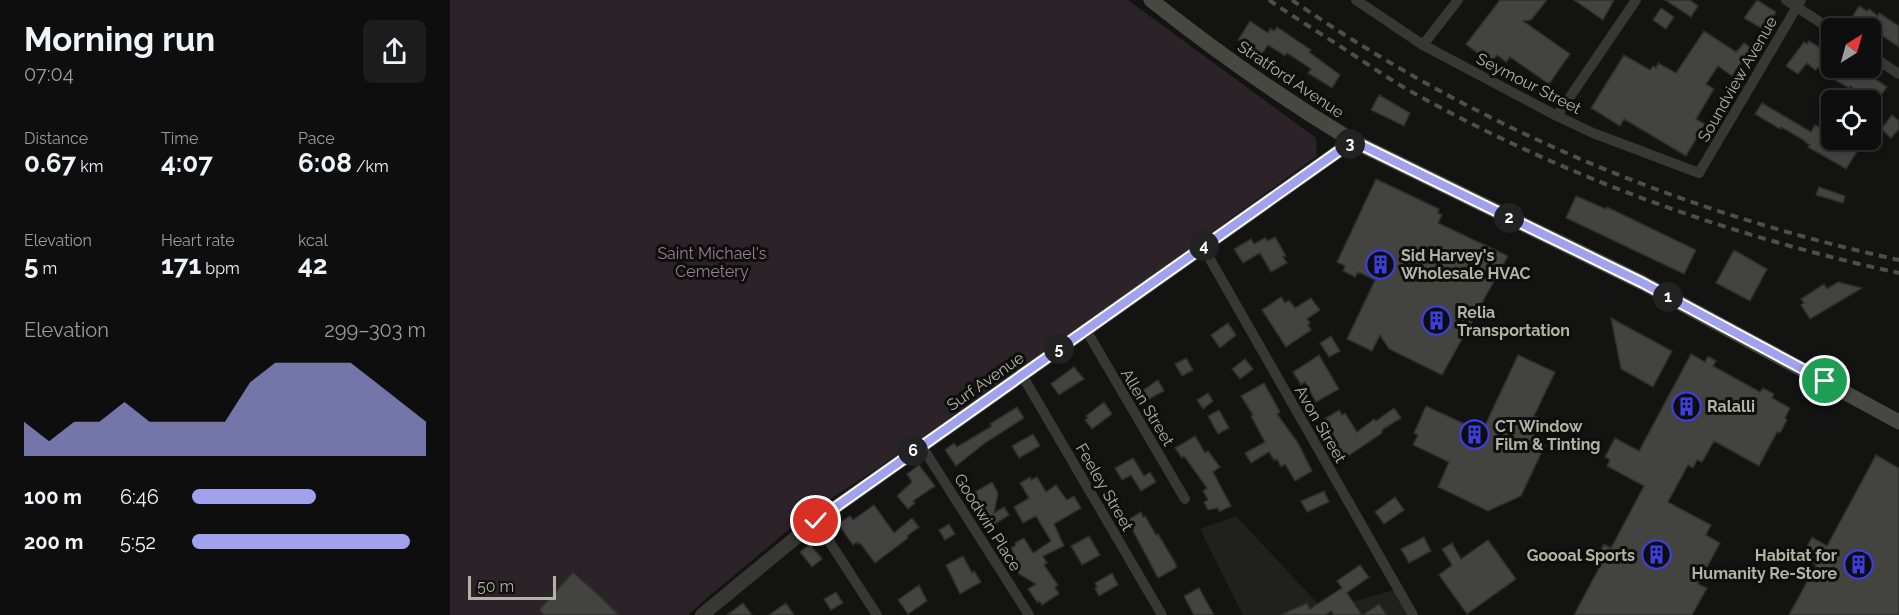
<!DOCTYPE html>
<html lang="en">
<head>
<meta charset="utf-8">
<style>
  body { margin:0; font-family:Raleway,sans-serif; background:#1c1c1c; color:#f1f3f6; height:100vh; display:flex; flex-direction:column; font-size:22px; white-space:nowrap }
  * { box-sizing:border-box; margin:0 }
  p { font-size:20px; color:#9b9c9e }
  .icon { flex:none; width:33px; height:33px; fill:none; stroke:currentColor; stroke-width:2; stroke-linecap:round; stroke-linejoin:round }
  .map { position:relative; flex:1; overflow:hidden }
  .panel { display:flex; flex-direction:column; background:#0e0e0e; width:450px }
  .panel>* { flex:none }
  .needle { width:39px; rotate:37deg }
  .tools { position:absolute; left:1371px; top:18px; display:grid; gap:12px }
  .tools a { display:grid; place-items:center; width:60px; height:60px; border-radius:9px; background:#0e0e0e; box-shadow:0 3px 9px #0003,0 0 0 2px #2e2e2e; font-size:30px }
  .scale { position:absolute; left:18px; bottom:15px; width:88px; box-sizing:border-box; padding-left:6px; border:3px solid #b2b3a5; border-top:0; font-size:16px; line-height:21px; white-space:nowrap; color:#b2b3a5; -webkit-text-stroke:4px #0e0e0d; paint-order:stroke }
  .pin { position:absolute; display:grid; place-items:center; width:51px; height:51px; color:#fff; margin:-26px; border:3px solid #fff; border-radius:50%; box-shadow:0 2px 6px #0007 }
  .km { position:absolute; width:30px; height:30px; margin:-15px; border-radius:50%; background:#222; color:#fff; font-size:16px; line-height:30px; text-align:center }
  .round { display:grid; place-items:center; flex:none; width:63px; height:63px; border-radius:9px; background:#1c1c1c }
  .headline { display:flex; align-items:center; justify-content:space-between; height:102px; padding:0 24px }
  h1 { font-size:33px; font-weight:700; line-height:45px }
  .metrics { display:grid; grid-template-columns:repeat(3,1fr); gap:9px; height:102px; padding:6px 24px }
  .metrics div { display:grid; align-content:center }
  .metrics b { font-size:26px; font-weight:700 }
  .metrics small { font-size:16px; font-weight:400 }
  .metrics p { font-size:16px }
  .chart { height:168px; padding:12px 24px }
  .chart p { display:flex; justify-content:space-between }
  .chart svg { width:100%; height:108px; margin-top:6px; fill:#a0a2ed; opacity:.7 }
  ul { padding:0 24px; list-style:none; font-size:20px }
  li { display:grid; grid-template-columns:96px 72px 1fr; align-items:center; height:45px }
  li i { height:15px; border-radius:8px; background:#a0a2ed }
  main { display:flex; flex:1; min-height:0 }
  .map>svg:first-child { display:block }
  .built { fill:#20201e }
  .green { fill:#2b2327 }
  .building { fill:#43433f; stroke:#2e2f2c; stroke-width:1.5 }
  .lines { fill:none; stroke-linecap:round; stroke-linejoin:round }
  .minor { stroke:#373833; stroke-width:10 }
  .tertiary { stroke:#373833; stroke-width:14 }
  .secondary { stroke:#474842; stroke-width:15 }
  .rail { stroke:#4e4f49; stroke-width:4; stroke-dasharray:8 6; stroke-linecap:butt }
  .route-casing { stroke:#fff; stroke-width:12 }
  .route { stroke:#a0a2ed; stroke-width:8 }
  .labels { text-anchor:middle; stroke-width:6; stroke-linejoin:round; paint-order:stroke }
  .street-label { font-size:16px; fill:#b2b3a5; stroke:#0e0e0d }
  .park-label { font-size:16px; fill:#9c7d90; stroke:#0e0e0d }
  .poi-label { font-size:16px; font-weight:bold; fill:#b2b3a5; stroke:#0e0e0d; text-anchor:start }
</style>
</head>
<body>
<main>
<section class="panel">
<div class="headline"><div><h1>Morning run</h1><p>07:04</p></div><a class="round"><svg class="icon" aria-label="share" viewBox="0 0 24 24"><path d="M12 15V3M7 8l5-5 5 5M5 13v7h14v-7"/></svg></a></div>
<div class="metrics">
<div><p>Distance</p><b>0.67<small> km</small></b></div>
<div><p>Time</p><b>4:07</b></div>
<div><p>Pace</p><b>6:08<small> /km</small></b></div>
</div>
<div class="metrics">
<div><p>Elevation</p><b>5<small> m</small></b></div>
<div><p>Heart rate</p><b>171<small> bpm</small></b></div>
<div><p>kcal</p><b>42</b></div>
</div>
<div class="chart"><p><span>Elevation</span>299–303 m</p>
<svg viewBox="0 0 160 44" preserveAspectRatio="none"><path d="M0 44V30L10 38L20 30L30 30L40 22L50 30L60 30L70 30L80 30L90 14L100 6L110 6L120 6L130 6L140 14L150 22L160 30V44z"/></svg>
</div>
<ul>
<li><b>100 m</b>6:46<i style="width:53%"></i></li>
<li><b>200 m</b>5:52<i style="width:93%"></i></li>
</ul>
</section>
<div class="map">
<svg width="1449" height="615" viewBox="0 0 1449 615">
  <rect width="100%" height="100%" fill="#131312"/>
  <path class="built" d="M786 516 874 610 944 590 958 615H793L750 529Z"/>
  <path class="green" d="M0 0H678L866 138 867 156 686 287 428 468 356 515 257 598 238 615H0Z"/>
  <path class="building" d="M1050 0H1097L1081 20 1073 21 1120 54 1099 84 1060 57 1056 62 1047 55 1040 63 1016 44Z
    M1124 0H1164L1153 20Z
    M1215 0H1240L1248 6 1241 17Z
    M1307 0 1326 12 1317 28 1313 25 1311 28 1294 18Z
    M1409 6 1417 11 1419 9 1428 16 1429 13 1449 26V47L1428 33 1420 44V28H1409L1399 22Z
    M1211 8 1224 17 1216 29 1203 20Z
    M800 21 818 33 820 28 824 31 827 27 861 50 859 52 890 75 882 88 858 73 861 69 837 53 835 56 818 45 811 55 788 40Z
    M1254 31 1286 52 1294 43 1301 48 1282 76 1268 66 1256 84 1264 89 1246 119 1255 124 1236 156 1174 119 1170 126 1141 108 1174 55 1200 70 1203 66 1206 68 1208 63 1226 73Z
    M1359 41 1372 49 1377 45 1382 49V68H1409L1437 87 1420 111V100L1400 86 1399 88 1382 78V79L1369 67 1365 70 1357 63 1348 74 1336 66 1354 42 1357 44Z
    M929 95 960 113 954 126 921 110Z
    M1312 103 1361 132 1365 125 1382 134V140H1390L1408 150 1396 169 1391 166 1358 147 1360 145 1355 142V141L1331 127 1330 129 1305 114Z
    M1442 115 1449 121V129L1441 138 1431 129Z
    M926 179 989 209 988 213 992 215 988 223 1058 256 992 375 939 349 930 335 922 351 897 339 925 280 908 272 905 277 893 271 895 266 887 262Z
    M1369 187 1395 196 1393 203 1366 195Z
    M1126 196 1156 209 1157 207 1246 250 1234 274 1116 218Z
    M825 237 836 256 833 257 837 263 821 272 810 253 793 263 784 249 801 239 804 244 815 238 818 241Z
    M1284 250 1317 269 1300 301 1266 283Z
    M1388 282 1412 288 1360 319 1351 305 1354 303 1351 299 1374 284 1377 289Z
    M831 297 835 303 839 300 845 308 861 298 870 310 857 319 860 323 858 325 861 330 836 347 812 310Z
    M1161 318 1222 351 1203 387 1171 369Z
    M778 323 786 335 770 348 761 335Z
    M881 336 890 351 879 357 870 343Z
    M1241 354 1255 362 1258 356 1266 361 1263 366 1310 392 1313 388 1324 394 1322 398 1340 408 1335 418 1337 420 1330 433 1327 432 1309 466 1264 441 1252 462 1247 460 1243 468 1238 465 1218 502 1261 525 1256 535 1270 543 1248 584 1257 588 1242 615H1124L1150 566 1144 562 1154 544 1161 548 1194 486 1157 466 1160 460 1155 457 1165 438 1189 451Z
    M869 355 889 389 866 402 855 382 851 385 843 372Z
    M1068 355 1105 372 1084 416 1091 419 1082 438 1095 445 1071 496 1038 511 988 487 999 462 963 445 968 435 964 433 976 406 1032 432Z
    M736 358 743 370 732 376 725 364Z
    M795 359 803 369 790 379 782 369Z
    M624 367 634 379 609 395 601 384Z
    M708 380 714 391 697 400 692 391Z
    M814 383 830 412 827 414 848 443 862 471 845 481 835 464 831 467 827 459 824 460 819 452 801 463 795 453 815 442 801 416 803 415 791 396Z
    M758 393 763 401 753 409 747 400Z
    M654 402 662 414 642 429 635 420 638 418 636 416Z
    M567 407 574 418 535 443 506 466 495 450 504 443 507 447 542 426 540 424Z
    M944 408 951 418 932 430V433L895 458 886 446 889 445 873 420 889 410 892 415 895 413 907 432 924 419 926 421Z
    M769 410 779 428 768 434 758 416Z
    M583 434 590 446 569 458 562 446Z
    M745 436 755 453 758 451 770 467 763 472 781 506 769 512 768 508 758 510 754 502 758 500 753 491 757 488 734 456 732 458 725 448Z
    M1426 455 1449 468V615H1339L1366 565 1352 556 1362 537 1377 546Z
    M683 458 694 476 700 472 706 482 691 491 681 475 672 480 665 468Z
    M469 465 485 486 463 501 465 503 458 509 447 496 462 482 457 474Z
    M580 477 581 480 587 477 596 492 606 485 617 500 624 496 631 508 604 524 614 546 593 556 597 563 594 565 608 585 605 587 609 594 592 605 589 601 587 602 578 589 586 584 569 574 559 553 563 551 561 548 566 545 565 543 574 538 583 553 601 541 586 516 573 523 564 507 579 498 570 483Z
    M542 482 548 493 544 513 554 507 559 515 542 526 529 505 527 507 525 503 523 505 518 496Z
    M874 491 879 502 857 512 851 501Z
    M945 497 954 510 934 524 925 512Z
    M424 505 444 533 462 518 469 527 457 536 458 538 425 563 410 543 408 544 407 542 403 545 388 524 400 516 403 520Z
    M691 512 693 517 695 516 706 535 708 534 726 564V568L708 578 682 529 679 530 674 522Z
    M499 524 505 534 495 540 489 530Z
    M639 536 650 555 632 565 621 546Z
    M974 537 981 551 959 563 951 549Z
    M1038 540 1066 579 1017 614 989 575 1002 565 992 549 1002 543 1011 559Z
    M360 544 372 559 362 567 350 552Z
    M513 556 522 573 524 571 531 582 510 594 496 565Z
    M910 565 919 577 897 593 912 615H884L881 611 875 615H830L857 603 860 609 892 588 887 581Z
    M123 572 154 600 169 615H94L89 610Z
    M662 573 668 585 649 596 645 588 647 587 645 583Z
    M469 585 477 601 458 614 448 600Z
    M749 588 764 615H744L734 596Z
    M386 592 393 603 381 610 374 599Z
    M293 603 302 615H277Z
    M336 603 344 615H319Z
    M929 604 937 615H913Z"/>
  <g class="lines">
    <path class="minor" d="M906 0 973 45 1107 116 1143 133 1249 173 1351 0
      M1336 0 1382 30
      M973 45 1008 0
      M1420 55 1449 74
      M1107 116 1186 0
      M753 247 963 615
      M636 330 735 499
      M572 375 712 615
      M471 445 579 615
      M366 521 427 615"/>
    <path class="tertiary" d="M252 615 366 521 903 141"/>
    <path class="secondary" d="M701 0C765 51 833 99 903 141L1193 283 1449 422"/>
    <path class="rail" d="M819 0C845 18 873 35 899 52 917 64 935 76 953 87 1108 175 1275 235 1449 273
      M842 0C1028 128 1229 212 1449 260"/>
  </g>
  <g class="lines">
    <defs>
      <path id="route" d="M366 521 903 141 1193 283 1375 381"/>
    </defs>
    <use href="#route" class="route-casing"/>
    <use href="#route" class="route"/>
  </g>
  <defs>
    <symbol id="building-ring" viewBox="-11 -11 22 22"><circle r="9.5" fill="#0e0e0d" stroke="#3d3ee1" stroke-width="1.5"/><path d="M-4-6H4V6H1V3H-1V6H-4ZM-2.5-4.3h1.7v1.8h-1.7ZM.8-4.3h1.7v1.8H.8ZM-2.5-1h1.7V.8h-1.7ZM.8-1h1.7V.8H.8Z" fill="#3d3ee1"/></symbol>
  </defs>
  <g fill-rule="evenodd">
    <use href="#building-ring" x="914" y="248" width="33" height="33"/>
    <use href="#building-ring" x="970" y="304" width="33" height="33"/>
    <use href="#building-ring" x="1220" y="390" width="33" height="33"/>
    <use href="#building-ring" x="1008" y="418" width="33" height="33"/>
    <use href="#building-ring" x="1190" y="538" width="33" height="33"/>
    <use href="#building-ring" x="1392" y="548" width="33" height="33"/>
  </g>
  <g class="labels">
    <g class="street-label">
      <text transform="translate(841 79) rotate(34)" y="6">Stratford Avenue</text>
      <text transform="translate(1287 79) rotate(-60)" y="6">Soundview Avenue</text>
      <text transform="translate(1079 83) rotate(27)" y="6">Seymour Street</text>
      <text transform="translate(535 381) rotate(-35)" y="6">Surf Avenue</text>
      <text transform="translate(698 407) rotate(59)" y="6">Allen Street</text>
      <text transform="translate(871 424) rotate(60)" y="6">Avon Street</text>
      <text transform="translate(655 487) rotate(60)" y="6">Feeley Street</text>
      <text transform="translate(538 522) rotate(58)" y="6">Goodwin Place</text>
    </g>
    <g class="park-label">
      <text x="262" y="259">Saint Michael's<tspan x="262" dy="18">Cemetery</tspan></text>
    </g>
    <g class="poi-label">
      <text x="951" y="261">Sid Harvey's<tspan x="951" dy="18">Wholesale HVAC</tspan></text>
      <text x="1007" y="318">Relia<tspan x="1007" dy="18">Transportation</tspan></text>
      <text x="1257" y="412">Ralalli</text>
      <text x="1045" y="432">CT Window<tspan x="1045" dy="18">Film &amp; Tinting</tspan></text>
      <text x="1185" y="561" text-anchor="end">Goooal Sports</text>
      <text x="1387" y="561" text-anchor="end">Habitat for<tspan x="1387" dy="18">Humanity Re-Store</tspan></text>
    </g>
  </g>
</svg>
<div class="tools">
<a><svg class="needle" viewBox="-14 -14 28 28"><path d="M0-13l5 13h-10z" fill="#e53935"/><path d="M0 13l5-13h-10z" fill="#9b9c9e"/></svg></a>
<a><svg class="icon" aria-label="locate" viewBox="0 0 24 24"><circle cx="12" cy="12" r="6"/><path d="M12 2v4M12 18v4M2 12h4M18 12h4"/></svg></a>
</div>
<div class="scale">50 m</div>
<div class="pin" style="left:1375px;top:381px;background:#1e9e55"><svg class="icon" aria-label="arrive" viewBox="0 0 24 24"><path d="M6 21V4h12l-3 4 3 4H6"/></svg></div>
<div class="pin" style="left:366px;top:521px;background:#d93025"><svg class="icon" aria-label="check" viewBox="0 0 24 24"><path d="M5 12l5 5 9-10"/></svg></div>
<b class="km" style="left:1218px;top:297px">1</b>
<b class="km" style="left:1059px;top:218px">2</b>
<b class="km" style="left:900px;top:144px">3</b>
<b class="km" style="left:754px;top:246px">4</b>
<b class="km" style="left:609px;top:349px">5</b>
<b class="km" style="left:463px;top:451px">6</b>
</div>
</main>
</body>
</html>
